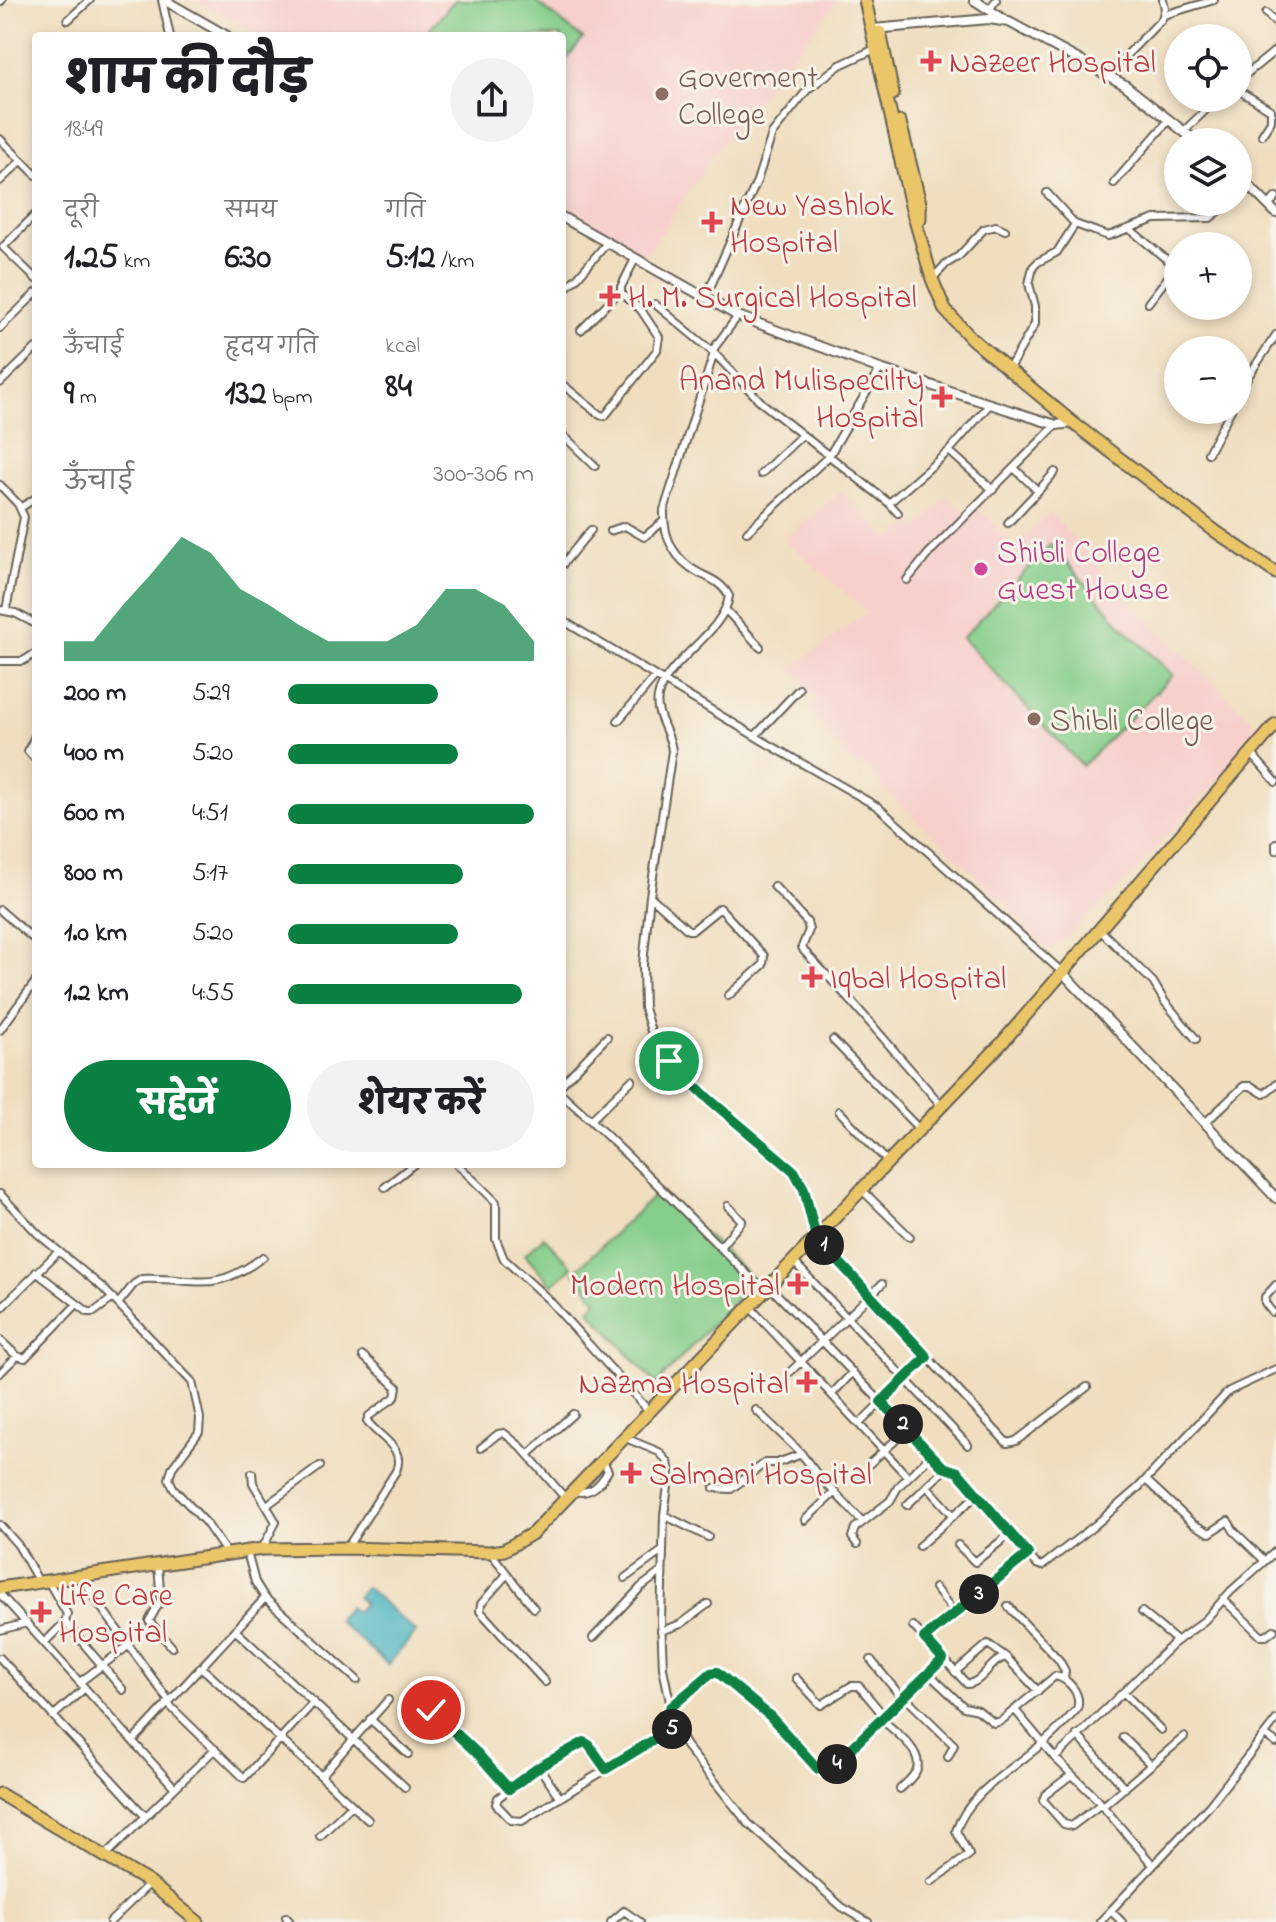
<!DOCTYPE html>
<html lang="hi">
<head>
<meta charset="utf-8">
<style>
  body { margin:0; font-family:"Indie Flower","Playpen Sans Deva",sans-serif; background:#f2f2f2; color:#202124; height:100vh; display:flex; flex-direction:column; font-size:30px; white-space:nowrap }
  * { box-sizing:border-box; margin:0 }
  p { font-size:26px; color:#757577 }
  .icon { flex:none; width:44px; height:44px; fill:none; stroke:currentColor; stroke-width:2; stroke-linecap:round; stroke-linejoin:round }
  .map { position:relative; flex:1; overflow:hidden }
  .side { position:absolute; left:32px; top:32px; width:534px; height:1136px; display:flex; flex-direction:column; background:#fff; border-radius:8px; box-shadow:0 4px 12px #0003 }
  .side>* { flex:none }
  .tools { position:absolute; left:1164px; top:24px; display:grid; gap:16px }
  .tools a { display:grid; place-items:center; width:88px; height:88px; border-radius:50%; background:#fff; box-shadow:0 4px 12px #0003; font-size:40px }
  .pin { position:absolute; display:grid; place-items:center; width:68px; height:68px; color:#fff; margin:-34px; border:4px solid #fff; border-radius:50%; box-shadow:0 2px 8px #0007 }
  .km { position:absolute; width:40px; height:40px; margin:-20px; border-radius:50%; background:#222; color:#fff; font-size:22px; line-height:40px; text-align:center }
  .round { display:grid; place-items:center; flex:none; width:84px; height:84px; border-radius:42px; background:#f2f2f2 }
  .summary { display:flex; align-items:center; justify-content:space-between; height:136px; padding:0 32px }
  h1 { font-size:44px; font-weight:800; line-height:60px }
  .figures { display:grid; grid-template-columns:repeat(3,1fr); gap:12px; height:136px; padding:8px 32px }
  .figures div { display:grid; align-content:center }
  .figures b { font-size:34px; font-weight:800 }
  .figures small { font-size:22px; font-weight:400 }
  .figures p { font-size:22px }
  .chart { height:224px; padding:16px 32px }
  .chart p { display:flex; justify-content:space-between }
  .chart svg { width:100%; height:144px; margin-top:8px; fill:#0b8043; opacity:.7 }
  .action { display:flex; gap:16px; margin-top:auto; padding:16px 32px }
  .action a { flex:1; height:92px; border-radius:48px; background:#0b8043; color:#fff; font-size:32px; font-weight:800; line-height:92px; text-align:center }
  .action a+a { background:#f2f2f2; color:#202124 }
  ul { padding:0 32px; list-style:none; font-size:26px }
  li { display:grid; grid-template-columns:128px 96px 1fr; align-items:center; height:60px }
  li i { height:20px; border-radius:10px; background:#0b8043 }
  .map>svg:first-child { display:block }
  .built { fill:#f7d0cc }
  .green { fill:#85ce8b; stroke:#507554; stroke-width:2 }
  .water { fill:#44b2c0; stroke:#30676e; stroke-width:2 }
  .lines { fill:none; stroke-linecap:round; stroke-linejoin:round }
  .minor-casing { stroke:#666055; stroke-width:10 }
  .tertiary-casing { stroke:#666055; stroke-width:12 }
  .trunk-casing { stroke:#666055; stroke-width:15 }
  .minor { stroke:#fff; stroke-width:6 }
  .tertiary { stroke:#fff; stroke-width:8 }
  .trunk { stroke:#ebc669; stroke-width:11 }
  .route-casing { stroke:#fff; stroke-width:16 }
  .route { stroke:#0b8043; stroke-width:10 }
  .health-dot { fill:#e0444e; stroke:#f7f3e8; stroke-width:3 }
  .education-dot { fill:#8d6e63; stroke:#f7f3e8; stroke-width:3 }
  .hotel-dot { fill:#d1479c; stroke:#f7f3e8; stroke-width:3 }
  .labels { text-anchor:middle; stroke-width:6; stroke-linejoin:round; paint-order:stroke }
  .health-label { font-size:32px; fill:#be3a42; stroke:#f7f3e8; text-anchor:start }
  .education-label { font-size:32px; fill:#785e54; stroke:#f7f3e8; text-anchor:start }
  .hotel-label { font-size:32px; fill:#b23c85; stroke:#f7f3e8; text-anchor:start }
</style>
</head>
<body>
<div class="map">
<svg width="1276" height="1922" viewBox="0 0 1276 1922">
  <rect width="100%" height="100%" fill="#f7f3e8"/>
  <filter id="ink" filterUnits="userSpaceOnUse"><feTurbulence type="fractalNoise" baseFrequency=".0125" numOctaves="2"/><feDisplacementMap in="SourceGraphic" scale="16" xChannelSelector="R" yChannelSelector="G"/><feConvolveMatrix kernelMatrix="1 2 1 2 8 2 1 2 1" color-interpolation-filters="sRGB"/></filter>
  <filter id="wash" filterUnits="userSpaceOnUse"><feTurbulence type="fractalNoise" baseFrequency=".006" numOctaves="4" result="noise"/><feDisplacementMap in="SourceGraphic" scale="32" xChannelSelector="R" yChannelSelector="G"/><feGaussianBlur stdDeviation="1.8" result="paint"/><feColorMatrix in="noise" values="0 0 0 0 0 0 0 0 0 0 0 0 0 0 0 0 0 1.4 0 .05"/><feComposite in="paint" operator="in"/></filter>
  <g filter="url(#wash)">
    <rect width="100%" height="100%" fill="#f0debf"/>
    <path class="built" d="M195 0H838L714 153 646 256 562 209V36H258Z
      M842 491 890 540 909 522 917 528 948 496 964 513 979 509 1015 546 1050 512 1136 608 1262 730 1132 876 1050 952 1004 902 887 792 865 766 855 767 809 709 817 700 792 668 867 612 784 540Z"/>
    <path class="green" d="M455 0H534L583 39 562 65V36H424Z
      M1051 544 1120 624 1173 675 1082 766 962 638Z
      M659 1191 754 1280 656 1384 589 1310 597 1300 574 1272Z
      M544 1237 572 1267 552 1285 525 1254Z"/>
    <path class="water" d="M366 1587 416 1632 388 1665 337 1620 349 1607 356 1612 364 1603 357 1597Z"/>
  </g>
  <g filter="url(#ink)">
    <g class="lines">
      <defs>
        <path id="minor" d="M162 0 170 36
          M0 2 2 0
          M989 10 996 0
          M1266 13 1276 23
          M1164 15 1214 0
          M68 20 90 0
          M1107 75 1162 19 1165 8 1163 0
          M1238 81 1276 50
          M1238 90 1271 110V121L1262 135
          M1184 131 1218 98
          M0 139 36 175
          M0 181 21 161
          M1114 183 1169 120
          M1047 193 1075 224 1108 236 1155 219 1210 218 1231 202
          M1238 196 1249 185
          M1269 205 1276 197
          M36 214 3 247 36 279
          M1131 230 1172 264V272L1148 303
          M932 279 946 264 959 256 984 229 996 226 1005 230
          M562 291 578 277 607 243
          M705 299 757 181 772 134 808 89 840 65 875 49
          M655 304 714 353 762 403 889 503
          M738 316 712 351 714 353 664 510C663 538 675 560 699 573 711 579 722 583 729 596 724 634 664 662 658 697 654 715 671 733 672 751L650 896 643 964 644 1008 653 1038 669 1061 694 1085 794 1171 804 1189 816 1237 1007 1443 1016 1441 1087 1387
          M0 328 36 293
          M581 330 621 290
          M1008 370 1035 324V306L1029 284 1033 267 1038 262 1057 252 1075 224
          M0 383 36 348
          M562 384 600 415 605 416 657 350 659 337 641 310 621 293V287L635 259
          M1238 398 1247 378 1276 335
          M562 434 595 466
          M949 451 993 490
          M1208 453 1231 410
          M761 474 802 435
          M0 485 18 504 24 517 6 610
          M1038 491 1055 472
          M20 508 36 498
          M898 513 889 503 949 451 990 404
          M1008 523 1038 491 1014 468
          M610 531 625 526 644 537 664 521
          M747 532 829 456 880 369
          M562 565 591 530
          M907 580 929 553 1056 425
          M725 609 760 647
          M0 610 15 613 36 624
          M562 620 763 741 878 807 1063 973
          M0 661H23L36 653
          M618 721 655 677
          M36 734 28 751 36 760
          M755 736 799 689
          M1251 753 1276 782
          M1276 843V850
          M774 886 807 922 809 930 802 947 804 951 853 1003 941 1105
          M650 896 688 930H693L720 908 764 956 763 965 728 996
          M0 910 36 941
          M1099 929 1153 982 1165 1002 1196 1039
          M0 1030 36 981
          M833 1040 918 1128
          M562 1084 607 1037
          M562 1094C632 1157 697 1225 764 1291
          M839 1111 887 1161
          M591 1120 632 1080
          M1206 1122 1244 1086H1251L1264 1094 1276 1084
          M457 1164 496 1202V1239L504 1259 548 1299 648 1410
          M385 1187 414 1164
          M861 1189 910 1237
          M0 1194 38 1234 103 1288 192 1382 200 1418 199 1432 172 1468 169 1479 174 1489 206 1523 228 1555
          M720 1247 742 1221 728 1206
          M793 1261 968 1445
          M36 1272 88 1312H94L113 1298
          M769 1286 941 1464 942 1472 907 1505
          M118 1304 134 1284 142 1279C198 1277 212 1295 263 1257
          M750 1307 908 1477
          M0 1309 58 1252
          M1272 1312 1265 1303V1297L1276 1285
          M0 1340 17 1356 25 1358 77 1304
          M790 1372 882 1284
          M0 1373 17 1356
          M832 1394 852 1373
          M756 1410 800 1452 817 1474 863 1522
          M859 1424 927 1357
          M623 1437 659 1452 668 1462 670 1472 664 1515 661 1620 663 1668 675 1727 686 1746 748 1823 842 1907 868 1922
          M481 1448 498 1434 504 1433 521 1447 566 1499
          M528 1455 573 1414
          M869 1464 908 1429
          M943 1467 958 1472 1036 1564 1042 1566 1094 1526 1139 1487 1229 1391 1276 1369
          M252 1473 253 1483 276 1522 262 1549
          M1146 1480 1193 1524 1210 1533 1228 1521 1234 1531 1265 1561
          M927 1486 953 1515
          M714 1488 731 1489 765 1463H777L802 1454
          M574 1491C591 1495 600 1485 608 1471L602 1459
          M267 1505 320 1466
          M664 1515 708 1537
          M805 1520 835 1492
          M0 1525 18 1545 39 1582
          M857 1544 852 1537 855 1528 890 1501 898 1487 932 1454
          M958 1545 975 1562 1011 1533
          M919 1546 978 1494
          M347 1548 396 1471C406 1447 379 1438 367 1421L369 1416 395 1397 397 1387 363 1356
          M247 1552 255 1582 265 1598 357 1680
          M490 1552 534 1608
          M158 1566 161 1600 149 1621 172 1647
          M507 1574 481 1604 480 1611 545 1682
          M83 1576 93 1596 169 1701
          M625 1578 662 1551
          M48 1581 67 1614 65 1622 123 1690
          M935 1588 955 1613
          M0 1594 175 1788
          M1223 1599 1261 1636H1266L1274 1630
          M1008 1606 1059 1660 1065 1671 1064 1678
          M1142 1612 1177 1641
          M913 1626 967 1684C983 1683 990 1660 1006 1657L1038 1691
          M0 1630 27 1623
          M236 1631 405 1787
          M661 1631 681 1624 708 1604
          M593 1638 641 1587 661 1572
          M924 1638 1028 1554
          M44 1643 65 1622
          M0 1658 145 1816
          M871 1660 902 1698
          M202 1668 321 1776 388 1700
          M955 1672 988 1644 1006 1657
          M928 1673 964 1707 978 1710 994 1723 1001 1721 1055 1676C1069 1679 1082 1694 1077 1709 1064 1724 1049 1739 1032 1752 1004 1775 969 1794 956 1831L969 1855 931 1882
          M796 1678 821 1705 851 1686H859L884 1716
          M80 1682 128 1646
          M1124 1693 1161 1730
          M904 1696 954 1745 948 1757
          M167 1703 244 1778 314 1702
          M670 1708 711 1673 717 1672 770 1716 818 1769 827 1772 943 1659
          M431 1710 478 1754 509 1789
          M1015 1710 1055 1758
          M53 1716 85 1688
          M370 1719 408 1754
          M881 1719C893 1730 923 1750 917 1769 914 1777 906 1783 900 1789
          M1077 1735 1125 1788
          M1265 1735 1276 1743
          M1123 1737 1151 1765
          M133 1741 265 1598
          M539 1767 560 1798
          M606 1769 589 1745 581 1743 529 1774 498 1798 496 1804 511 1820 522 1821 675 1727
          M1071 1775 1045 1795 1043 1800 1064 1824 1072 1826 1101 1804
          M321 1776 368 1820
          M1103 1806 1184 1737
          M320 1836 352 1805
          M105 1856 215 1749
          M1153 1865 1093 1795 1055 1758 1173 1644 1205 1620 1231 1591 1276 1551
          M1111 1911 1122 1922
          M286 1917 290 1922
          M110 1922 150 1883
          M611 1922 624 1911 640 1922
          M1100 1922 1209 1806 1276 1720"/>
        <path id="tertiary" d="M164 0 227 36
          M974 0 1005 20
          M873 29 989 19 1009 22 1125 85 1197 142
          M1238 175 1276 213
          M562 217 738 316 880 369 1056 425 1073 423
          M1063 973 1276 1198"/>
        <path id="trunk" d="M865 0 911 206 932 279 945 310 972 339 1073 423 1215 531 1276 573
          M880 32 893 94
          M900 122 920 203V219
          M0 1588 262 1549 347 1548 490 1552 504 1550 533 1533 1001 1044 1276 724
          M0 1794 150 1883 198 1922"/>
      </defs>
      <use href="#minor" class="minor-casing"/>
      <use href="#tertiary" class="tertiary-casing"/>
      <use href="#trunk" class="trunk-casing"/>
      <use href="#minor" class="minor"/>
      <use href="#tertiary" class="tertiary"/>
      <use href="#trunk" class="trunk"/>
    </g>
  </g>
  <g class="lines" filter="url(#ink)">
    <defs>
      <path id="route" d="M431 1710 478 1754 509 1789 539 1767 584 1742 589 1745 606 1769 675 1727 670 1708 711 1673 717 1672 770 1716 818 1769 827 1772 943 1659 924 1638 1028 1554 958 1472 943 1467 881 1402 927 1357 816 1237 804 1189 794 1171 710 1100 669 1061"/>
    </defs>
    <use href="#route" class="route-casing"/>
    <use href="#route" class="route"/>
  </g>
  <g class="health-dot">
    <path d="M927 49h8v8h8v8h-8v8h-8v-8h-8v-8h8z"/>
    <path d="M708 210h8v8h8v8h-8v8h-8v-8h-8v-8h8z"/>
    <path d="M606 284h8v8h8v8h-8v8h-8v-8h-8v-8h8z"/>
    <path d="M938 385h8v8h8v8h-8v8h-8v-8h-8v-8h8z"/>
    <path d="M808 965h8v8h8v8h-8v8h-8v-8h-8v-8h8z"/>
    <path d="M794 1272h8v8h8v8h-8v8h-8v-8h-8v-8h8z"/>
    <path d="M803 1370h8v8h8v8h-8v8h-8v-8h-8v-8h8z"/>
    <path d="M627 1461h8v8h8v8h-8v8h-8v-8h-8v-8h8z"/>
    <path d="M37 1600h8v8h8v8h-8v8h-8v-8h-8v-8h8z"/>
  </g>
  <g class="education-dot">
    <circle cx="662" cy="94" r="8"/>
    <circle cx="1034" cy="719" r="8"/>
  </g>
  <circle class="hotel-dot" cx="981" cy="569" r="8"/>
  <g class="labels">
    <g class="health-label">
      <text x="949" y="72">Nazeer Hospital</text>
      <text x="730" y="215">New Yashlok<tspan x="730" dy="37">Hospital</tspan></text>
      <text x="628" y="307">H. M. Surgical Hospital</text>
      <text x="924" y="390" text-anchor="end">Anand Mulispecilty<tspan x="924" dy="37">Hospital</tspan></text>
      <text x="830" y="988">Iqbal Hospital</text>
      <text x="780" y="1295" text-anchor="end">Modern Hospital</text>
      <text x="789" y="1393" text-anchor="end">Nazma Hospital</text>
      <text x="649" y="1484">Salmani Hospital</text>
      <text x="59" y="1605">Life Care<tspan x="59" dy="37">Hospital</tspan></text>
    </g>
    <g class="education-label">
      <text x="678" y="87">Goverment<tspan x="678" dy="37">College</tspan></text>
      <text x="1050" y="730">Shibli College</text>
    </g>
    <g class="hotel-label">
      <text x="997" y="562">Shibli College<tspan x="997" dy="37">Guest House</tspan></text>
    </g>
  </g>
</svg>
<div class="tools">
<a><svg class="icon" aria-label="locate" viewBox="0 0 24 24"><circle cx="12" cy="12" r="6"/><path d="M12 2v4M12 18v4M2 12h4M18 12h4"/></svg></a>
<a><svg class="icon" aria-label="layers" viewBox="0 0 24 24"><path d="M12 4l9 5-9 5-9-5zM3 14l9 5 9-5"/></svg></a>
<a>+</a>
<a>−</a>
</div>
<div class="pin" style="left:669px;top:1061px;background:#1e9e55"><svg class="icon" aria-label="arrive" viewBox="0 0 24 24"><path d="M6 21V4h12l-3 4 3 4H6"/></svg></div>
<div class="pin" style="left:431px;top:1710px;background:#d93025"><svg class="icon" aria-label="check" viewBox="0 0 24 24"><path d="M5 12l5 5 9-10"/></svg></div>
<b class="km" style="left:824px;top:1245px">1</b>
<b class="km" style="left:903px;top:1424px">2</b>
<b class="km" style="left:979px;top:1594px">3</b>
<b class="km" style="left:837px;top:1764px">4</b>
<b class="km" style="left:672px;top:1729px">5</b>
<section class="side">
<div class="summary"><div><h1>शाम की दौड़</h1><p>18:49</p></div><a class="round"><svg class="icon" aria-label="share" viewBox="0 0 24 24"><path d="M12 15V3M7 8l5-5 5 5M5 13v7h14v-7"/></svg></a></div>
<div class="figures">
<div><p>दूरी</p><b>1.25<small> km</small></b></div>
<div><p>समय</p><b>6:30</b></div>
<div><p>गति</p><b>5:12<small> /km</small></b></div>
</div>
<div class="figures">
<div><p>ऊँचाई</p><b>9<small> m</small></b></div>
<div><p>हृदय गति</p><b>132<small> bpm</small></b></div>
<div><p>kcal</p><b>84</b></div>
</div>
<div class="chart"><p><span>ऊँचाई</span>300–306 m</p>
<svg viewBox="0 0 160 44" preserveAspectRatio="none"><path d="M0 44V38L10 38L20 27L30 17L40 6L50 11L60 22L70 27L80 33L90 38L100 38L110 38L120 33L130 22L140 22L150 27L160 38V44z"/></svg>
</div>
<ul>
<li><b>200 m</b>5:29<i style="width:61%"></i></li>
<li><b>400 m</b>5:20<i style="width:69%"></i></li>
<li><b>600 m</b>4:51<i style="width:100%"></i></li>
<li><b>800 m</b>5:17<i style="width:71%"></i></li>
<li><b>1.0 km</b>5:20<i style="width:69%"></i></li>
<li><b>1.2 km</b>4:55<i style="width:95%"></i></li>
</ul>
<div class="action"><a>सहेजें</a><a>शेयर करें</a></div>
</section>
</div>
</body>
</html>
